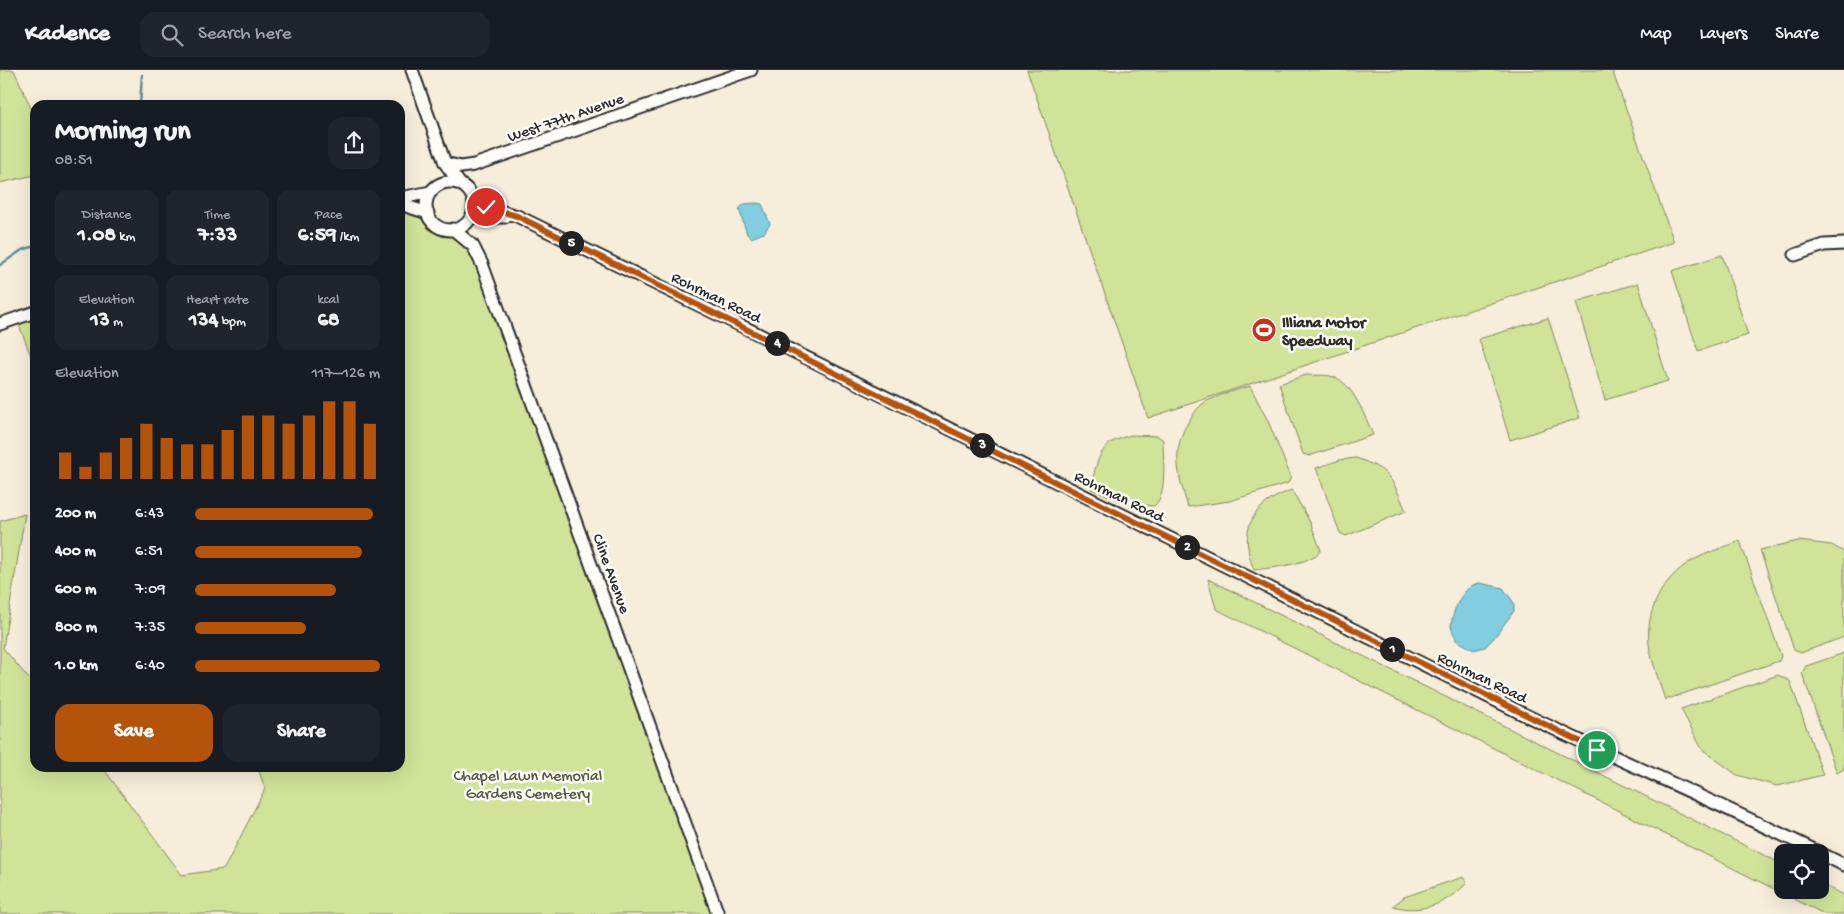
<!DOCTYPE html>
<html lang="en">
<head>
<meta charset="utf-8">
<style>
  body { margin:0; font-family:"Gochi Hand",sans-serif; background:#20242c; color:#f1f3f6; height:100vh; display:flex; flex-direction:column; font-size:19px; white-space:nowrap }
  * { box-sizing:border-box; margin:0 }
  p { font-size:16px; color:#9ea1a6 }
  .icon { flex:none; width:28px; height:28px; fill:none; stroke:currentColor; stroke-width:2; stroke-linecap:round; stroke-linejoin:round }
  .map { position:relative; flex:1; overflow:hidden }
  .sheet { position:absolute; left:30px; top:30px; width:375px; height:672px; display:flex; flex-direction:column; background:#171b24; border-radius:15px; box-shadow:0 5px 20px #0002 }
  .sheet>* { flex:none }
  .controls { position:absolute; left:1774px; top:774px; display:grid; gap:10px }
  .controls a { display:grid; place-items:center; width:55px; height:55px; border-radius:10px; background:#171b24; box-shadow:0 5px 20px #0002; font-size:25px }
  .pin { position:absolute; display:grid; place-items:center; width:42px; height:42px; color:#fff; margin:-21px; border:2px solid #fff; border-radius:50%; box-shadow:0 1px 5px #0007 }
  .km { position:absolute; width:25px; height:25px; margin:-12px; border-radius:50%; background:#222; color:#fff; font-size:14px; line-height:25px; text-align:center }
  .round { display:grid; place-items:center; flex:none; width:52px; height:52px; border-radius:15px; background:#20242c }
  .overview { display:flex; align-items:center; justify-content:space-between; height:85px; padding:0 25px }
  h1 { font-size:28px; font-weight:700; line-height:38px }
  .figures { display:grid; grid-template-columns:repeat(3,1fr); gap:8px; height:85px; padding:5px 25px }
  .figures div { display:grid; align-content:center; border-radius:12px; background:#20242c; text-align:center }
  .figures b { font-size:21px; font-weight:700 }
  .figures small { font-size:14px; font-weight:400 }
  .figures p { font-size:14px }
  .chart { height:140px; padding:10px 25px }
  .chart p { display:flex; justify-content:space-between }
  .chart svg { width:100%; height:90px; margin-top:5px; stroke:#b45309; stroke-width:6 }
  .cta { display:flex; gap:10px; margin-top:auto; padding:10px 25px }
  .cta a { flex:1; height:58px; border-radius:15px; background:#b45309; color:#fff; font-size:20px; font-weight:700; line-height:58px; text-align:center }
  .cta a+a { background:#20242c; color:#f1f3f6 }
  ul { padding:0 25px; list-style:none; font-size:16px }
  li { display:grid; grid-template-columns:80px 60px 1fr; align-items:center; height:38px }
  li i { height:12px; border-radius:6px; background:#b45309 }
  header { display:flex; align-items:center; gap:30px; box-sizing:border-box; height:70px; padding:0 25px; background:#171b24; border-bottom:1px solid #363941 }
  header strong { font-size:24px }
  nav { display:flex; gap:28px; margin-inline-start:auto; font-size:18px }
  .search { width:350px; height:45px; background:#20242c; display:flex; align-items:center; gap:12px; box-sizing:border-box; padding:0 18px; border-radius:15px; color:#9ea1a6; font-size:19px }
  .map>svg:first-child { display:block }
  .green { fill:#d1e398; stroke:#7e8762 }
  .water { fill:#80cedf; stroke:#5e8d97 }
  .lines { fill:none; stroke-linecap:round; stroke-linejoin:round }
  .stream { stroke:#5e8d97; stroke-width:2.5 }
  .minor-casing { stroke:#2b2b2b; stroke-width:15 }
  .minor { stroke:#fdfcf7; stroke-width:11 }
  .route-casing { stroke:#fff; stroke-width:10 }
  .route { stroke:#b45309; stroke-width:6 }
  .labels { text-anchor:middle; stroke-width:5; stroke-linejoin:round; paint-order:stroke }
  .street-label { font-size:16px; fill:#2b2b2b; stroke:#fdfcf7 }
  .poi-label { font-size:16px; font-weight:bold; fill:#2b2b2b; stroke:#fdfcf7; text-anchor:start }
  .park-label { font-size:16px; fill:#545946; stroke:#fdfcf7 }
</style>
</head>
<body>
<header>
<strong>Kadence</strong>
<div class="search"><svg class="icon" aria-label="search" viewBox="0 0 24 24"><circle cx="10" cy="10" r="6"/><path d="M15 15l6 6"/></svg>Search here</div>
<nav><a>Map</a><a>Layers</a><a>Share</a></nav>
</header>
<div class="map">
<svg width="1844" height="844" viewBox="0 0 1844 844">
  <rect width="100%" height="100%" fill="#f6eedb"/>
  <filter id="ink" filterUnits="userSpaceOnUse"><feTurbulence type="fractalNoise" baseFrequency=".02" numOctaves="2"/><feDisplacementMap in="SourceGraphic" scale="10" xChannelSelector="R" yChannelSelector="G"/><feConvolveMatrix kernelMatrix="1 2 1 2 8 2 1 2 1" color-interpolation-filters="sRGB"/></filter>
  <g filter="url(#ink)">
    <path class="green" d="M0 0H14L35 47V105L0 113Z
      M1027 0H1612L1674 172 1148 348Z
      M400 137 412 141 433 156 450 163 462 173 473 186 713 844H0V451L25 444 3 578 35 616V698H103L182 805 224 799 265 719 258 698H400Z
      M1722 185 1748 265 1698 281 1672 201Z
      M1638 213 1668 311 1605 330 1576 232Z
      M35 246V297L18 252Z
      M1548 248 1580 348 1510 370 1479 269Z
      M1306 305C1314 306 1325 304 1334 307 1352 312 1366 348 1373 365L1309 386 1303 384 1279 314Z
      M1250 316 1268 351 1291 407 1288 413 1230 431 1188 437C1177 403 1170 376 1193 345 1197 339 1202 333 1209 330 1222 324 1237 320 1250 316Z
      M1131 365 1158 366 1163 370C1163 387 1168 425 1154 436L1129 434 1091 419C1094 403 1097 382 1112 372 1117 369 1125 367 1131 365Z
      M1356 388C1391 400 1392 409 1406 441L1346 466 1340 463 1316 398 1340 390Z
      M1292 420 1310 452 1321 480C1312 494 1271 498 1254 500 1238 460 1251 434 1292 420Z
      M1740 471 1781 586 1779 591 1665 630C1660 614 1654 597 1650 581 1643 545 1661 508 1693 490 1708 482 1725 477 1740 471Z
      M1798 471 1832 475 1844 482V567L1801 583 1794 580 1760 480Z
      M1208 509 1782 794V820H1820V813L1844 825V844H1824L1216 539Z
      M1844 583V699L1837 703 1802 603 1806 596Z
      M1778 605 1790 611 1823 705 1777 716 1737 705 1702 679 1681 639Z
      M1463 807 1467 813C1446 834 1422 844 1393 836L1404 827Z"/>
    <path class="water" d="M756 133 762 134 770 154 764 163 751 168 747 164 739 139 744 134Z
      M1480 513 1503 518 1514 533V541L1494 568 1485 577 1474 580 1456 570C1456 565 1451 562 1451 556 1452 542 1463 514 1480 513Z"/>
    <g class="lines">
      <path class="stream" d="M140 35 142 5
        M0 195 22 180 35 176"/>
      <defs>
        <path id="minor" d="M412 0 445 93 460 114
          M445 93 461 97 474 95 751 0
          M426 136a24 24 0 1 1 48 0a24 24 0 1 1-48 0Z
          M400 128 431 122
          M474 130 486 137 517 146 815 292 1521 643C1619 690 1720 734 1818 782
          M400 134 428 143
          M471 147H505
          M453 159 473 176 482 194 718 844
          M1795 185 1824 175 1844 174
          M0 254 35 242
          M1820 783 1844 795"/>
      </defs>
      <use href="#minor" class="minor-casing"/>
      <use href="#minor" class="minor"/>
    </g>
  </g>
  <g class="lines" filter="url(#ink)">
    <defs>
      <path id="route" d="M486 137 517 146 649 211 1597 680"/>
    </defs>
    <use href="#route" class="route-casing"/>
    <use href="#route" class="route"/>
  </g>
  <defs>
    <symbol id="stadium-disc" viewBox="-11 -11 22 22"><circle r="9.5" fill="#c8321e" stroke="#fdfcf7"/><path d="M0-5a6.5 5 0 1 0 0 10a6.5 5 0 1 0 0-10ZM-3.5-1.8h7v3.6h-7Z" fill="#fff"/></symbol>
  </defs>
  <g fill-rule="evenodd">
    <use href="#stadium-disc" x="1250" y="246" width="28" height="28"/>
  </g>
  <g class="labels">
    <g class="street-label">
      <text transform="translate(565 46) rotate(-19)" y="6">West 77th Avenue</text>
      <text transform="translate(717 226) rotate(26)" y="6">Rohrman Road</text>
      <text transform="translate(1120 425) rotate(26)" y="6">Rohrman Road</text>
      <text transform="translate(613 503) rotate(70)" y="6">Cline Avenue</text>
      <text transform="translate(1483 606) rotate(26)" y="6">Rohrman Road</text>
    </g>
    <g class="poi-label">
      <text x="1282" y="257">Illiana Motor<tspan x="1282" dy="18">Speedway</tspan></text>
    </g>
    <g class="park-label">
      <text x="528" y="710">Chapel Lawn Memorial<tspan x="528" dy="18">Gardens Cemetery</tspan></text>
    </g>
  </g>
</svg>
<div class="controls">
<a><svg class="icon" aria-label="locate" viewBox="0 0 24 24"><circle cx="12" cy="12" r="6"/><path d="M12 2v4M12 18v4M2 12h4M18 12h4"/></svg></a>
</div>
<div class="pin" style="left:1597px;top:680px;background:#1e9e55"><svg class="icon" aria-label="arrive" viewBox="0 0 24 24"><path d="M6 21V4h12l-3 4 3 4H6"/></svg></div>
<div class="pin" style="left:486px;top:137px;background:#d93025"><svg class="icon" aria-label="check" viewBox="0 0 24 24"><path d="M5 12l5 5 9-10"/></svg></div>
<b class="km" style="left:1392px;top:579px">1</b>
<b class="km" style="left:1187px;top:477px">2</b>
<b class="km" style="left:982px;top:375px">3</b>
<b class="km" style="left:777px;top:273px">4</b>
<b class="km" style="left:571px;top:173px">5</b>
<section class="sheet">
<div class="overview"><div><h1>Morning run</h1><p>08:51</p></div><a class="round"><svg class="icon" aria-label="share" viewBox="0 0 24 24"><path d="M12 15V3M7 8l5-5 5 5M5 13v7h14v-7"/></svg></a></div>
<div class="figures">
<div><p>Distance</p><b>1.08<small> km</small></b></div>
<div><p>Time</p><b>7:33</b></div>
<div><p>Pace</p><b>6:59<small> /km</small></b></div>
</div>
<div class="figures">
<div><p>Elevation</p><b>13<small> m</small></b></div>
<div><p>Heart rate</p><b>134<small> bpm</small></b></div>
<div><p>kcal</p><b>68</b></div>
</div>
<div class="chart"><p><span>Elevation</span>117–126 m</p>
<svg viewBox="0 0 160 44" preserveAspectRatio="none"><path d="M5 44V31M15 44V38M25 44V31M35 44V24M45 44V17M55 44V24M65 44V27M75 44V27M85 44V20M95 44V13M105 44V13M115 44V17M125 44V13M135 44V6M145 44V6M155 44V17"/></svg>
</div>
<ul>
<li><b>200 m</b>6:43<i style="width:96%"></i></li>
<li><b>400 m</b>6:51<i style="width:90%"></i></li>
<li><b>600 m</b>7:09<i style="width:76%"></i></li>
<li><b>800 m</b>7:35<i style="width:60%"></i></li>
<li><b>1.0 km</b>6:40<i style="width:100%"></i></li>
</ul>
<div class="cta"><a>Save</a><a>Share</a></div>
</section>
</div>
</body>
</html>
